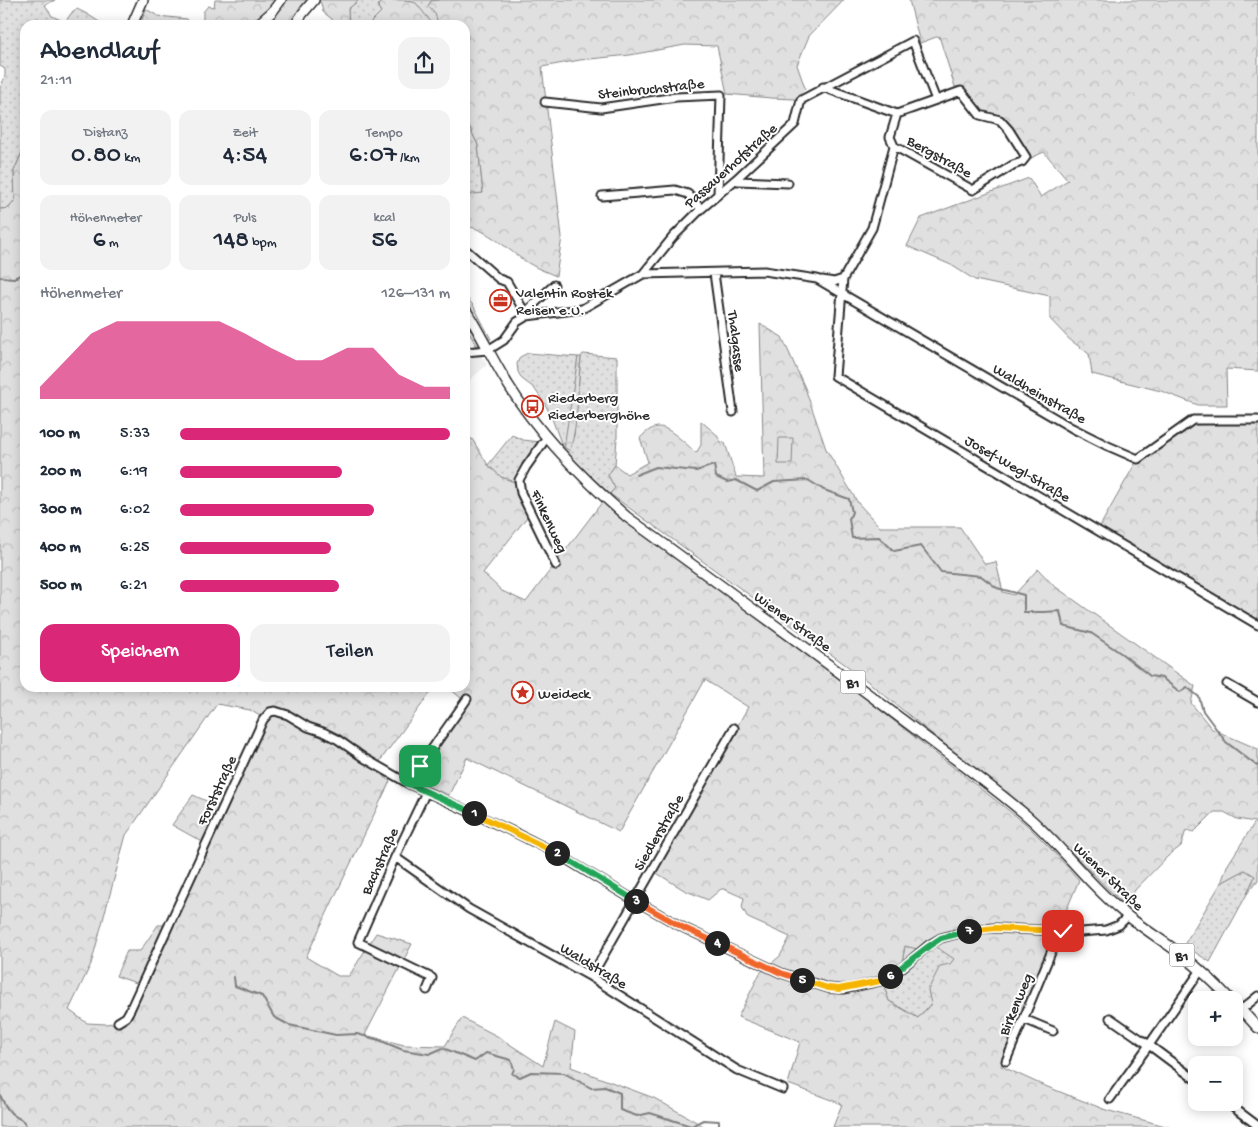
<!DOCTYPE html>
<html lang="de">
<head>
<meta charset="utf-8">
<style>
  body { margin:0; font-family:"Gochi Hand",sans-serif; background:#f2f2f3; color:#1f2937; height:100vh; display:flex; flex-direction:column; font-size:19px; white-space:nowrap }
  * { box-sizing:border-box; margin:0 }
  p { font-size:16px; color:#747a83 }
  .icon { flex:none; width:28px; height:28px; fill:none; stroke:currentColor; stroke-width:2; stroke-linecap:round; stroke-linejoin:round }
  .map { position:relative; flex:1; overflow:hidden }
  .panel { position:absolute; left:20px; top:20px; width:450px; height:672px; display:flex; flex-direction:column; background:#fff; border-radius:15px; box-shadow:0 2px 12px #0003 }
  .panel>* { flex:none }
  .tools { position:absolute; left:1188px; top:991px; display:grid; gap:10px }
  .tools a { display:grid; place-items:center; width:55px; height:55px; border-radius:10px; background:#fff; box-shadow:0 2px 12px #0003; font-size:25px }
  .pin { position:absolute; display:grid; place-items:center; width:42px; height:42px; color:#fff; margin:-21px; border-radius:10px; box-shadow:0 2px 8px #0006 }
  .km { position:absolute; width:25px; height:25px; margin:-12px; border-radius:50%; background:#222; color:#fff; font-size:14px; line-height:25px; text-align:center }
  .round { display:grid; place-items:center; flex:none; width:52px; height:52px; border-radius:15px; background:#f2f2f3 }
  .headline { display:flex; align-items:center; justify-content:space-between; height:85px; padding:0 20px }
  h1 { font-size:28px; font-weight:600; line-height:38px }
  .figures { display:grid; grid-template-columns:repeat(3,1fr); gap:8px; height:85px; padding:5px 20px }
  .figures div { display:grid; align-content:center; border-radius:12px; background:#f2f2f3; text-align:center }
  .figures b { font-size:25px; font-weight:600 }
  .figures small { font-size:14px; font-weight:400 }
  .figures p { font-size:14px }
  .chart { height:140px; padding:10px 20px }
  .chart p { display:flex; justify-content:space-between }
  .chart svg { width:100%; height:90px; margin-top:5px; fill:#db2777; opacity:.7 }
  .action { display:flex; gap:10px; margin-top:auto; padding:10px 20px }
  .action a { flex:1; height:58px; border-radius:15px; background:#db2777; color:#fff; font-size:20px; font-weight:600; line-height:58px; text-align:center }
  .action a+a { background:#f2f2f3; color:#1f2937 }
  ul { padding:0 20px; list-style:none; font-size:16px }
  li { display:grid; grid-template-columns:80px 60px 1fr; align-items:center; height:38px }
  li i { height:12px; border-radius:6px; background:#db2777 }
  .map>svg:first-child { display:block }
  .built { fill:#efefef }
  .grass { fill:url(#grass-dots); stroke:#868686 }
  .forest { fill:url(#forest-crowns); stroke:#868686; fill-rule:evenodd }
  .garden { fill:#e0e0e0; stroke:#868686 }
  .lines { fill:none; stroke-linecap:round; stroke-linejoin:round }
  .stream { stroke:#7e7e7e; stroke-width:2 }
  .minor-casing { stroke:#2b2b2b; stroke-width:11 }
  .major-casing { stroke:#2b2b2b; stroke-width:12 }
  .minor { stroke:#fff; stroke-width:7 }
  .major { stroke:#fff; stroke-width:9 }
  .split-1-casing { stroke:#fff; stroke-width:10 }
  .split-2-casing { stroke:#fff; stroke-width:10 }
  .split-3-casing { stroke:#fff; stroke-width:10 }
  .split-4-casing { stroke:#fff; stroke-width:10 }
  .split-5-casing { stroke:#fff; stroke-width:10 }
  .split-6-casing { stroke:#fff; stroke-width:10 }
  .split-7-casing { stroke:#fff; stroke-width:10 }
  .split-8-casing { stroke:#fff; stroke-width:10 }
  .split-1 { stroke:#22a559; stroke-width:6 }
  .split-2 { stroke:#f5b400; stroke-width:6 }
  .split-3 { stroke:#22a559; stroke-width:6 }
  .split-4 { stroke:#f0652b; stroke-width:6 }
  .split-5 { stroke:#f0652b; stroke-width:6 }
  .split-6 { stroke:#f5b400; stroke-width:6 }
  .split-7 { stroke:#22a559; stroke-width:6 }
  .split-8 { stroke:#f5b400; stroke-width:6 }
  .labels { text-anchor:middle; stroke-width:4; stroke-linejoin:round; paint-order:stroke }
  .shield { fill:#fff; stroke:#6b6b6b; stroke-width:1 }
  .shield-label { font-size:14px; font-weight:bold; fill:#2b2b2b }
  .street-label { font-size:15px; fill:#2b2b2b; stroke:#fff }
  .poi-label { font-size:15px; fill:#2b2b2b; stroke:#fff; text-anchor:start }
</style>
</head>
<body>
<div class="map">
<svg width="1258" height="1127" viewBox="0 0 1258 1127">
  <defs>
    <pattern id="grass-dots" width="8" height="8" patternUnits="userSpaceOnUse" patternTransform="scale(1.25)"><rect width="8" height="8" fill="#e0e0e0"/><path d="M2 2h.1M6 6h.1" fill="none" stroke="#c0c0c0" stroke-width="1.8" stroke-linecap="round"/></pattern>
    <pattern id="forest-crowns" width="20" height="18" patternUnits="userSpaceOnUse" patternTransform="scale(1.25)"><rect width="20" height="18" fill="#e0e0e0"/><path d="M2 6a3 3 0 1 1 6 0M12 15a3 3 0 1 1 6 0" fill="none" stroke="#c0c0c0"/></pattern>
  </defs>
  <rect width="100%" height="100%" fill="#fff"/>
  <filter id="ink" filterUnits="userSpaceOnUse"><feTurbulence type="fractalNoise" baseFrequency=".02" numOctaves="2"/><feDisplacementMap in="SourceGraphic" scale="10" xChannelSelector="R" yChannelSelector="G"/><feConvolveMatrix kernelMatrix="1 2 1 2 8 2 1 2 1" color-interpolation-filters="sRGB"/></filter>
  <g filter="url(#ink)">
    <path class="built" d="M465 355 482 356 487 365 465 384Z"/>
    <path class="grass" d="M0 0H55L45 5 52 16 65 22 73 11 77 9 87 14 104 25H25V150H23L14 171 15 200 9 208 0 209V88L5 76V69L0 66Z
      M359 0H381L378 7 381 12 368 25H349L348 9Z
      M404 0H440L431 1 439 25H431V22Z
      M465 118 478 145 483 194 465 195Z
      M465 296 473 305 491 339 479 343 476 347 473 349 476 344 469 333H465Z
      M528 353 578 357 565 447 574 436 581 357 583 354 617 357V438L615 465 608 475 615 488 610 494 564 451 551 416 545 404 534 388 522 379 518 372 517 364 520 357Z
      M512 435 523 440 540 442 517 483 501 477 488 465Z
      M1245 870 1255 876 1247 894 1210 962 1184 945 1221 883Z
      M932 944 955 959 950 964 931 1004 918 1018 889 1001 884 987 902 964 905 945Z"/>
    <path class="forest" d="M215 0H359L348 9 349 25H333L332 19 323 12 321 3 317 1 298 25H140L146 9 158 16 187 19 190 24 198 23 203 19V12L208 6 214 7Z
      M381 0H405L416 3 431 22V25H368L381 12 378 7Z
      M440 0H844L809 36 797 65 805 88 795 99 771 98 727 94 717 46 685 45 630 55 580 60 542 67 562 237 556 276C547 272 538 269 530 264 513 255 484 225 465 227V195L483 193 478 145 465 118V51L468 35 465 32V25H456L454 24 452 25H439L435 14 428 6 431 1Z
      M909 0H1258V371L1226 369 1227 405H1198L1161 391 1092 374 1089 354 1069 339 1050 319V296L975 280 951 265 907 246 921 218 1029 178 1041 197 1068 180 1044 152 1031 158 1004 119 982 112 963 87H955L939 36 920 43Z
      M23 150H25V688H434L374 769 390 781 306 957 338 976H349L376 933 412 944 365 1035 404 1045 445 1046 462 1018 497 1036 543 1066 555 1022 575 1032 571 1067 654 1098 705 1127H0V209L9 208 15 200 14 171ZM217 704 250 710 263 718 222 808 193 795 172 825 206 844 169 925H158L140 951H127L116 976 142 985 120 1022 106 1024 87 1023 69 1010 91 964 126 835Z
      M760 324 782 337 805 388 826 449 858 503 880 527H960L985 564 996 562 1003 592 1014 595 1038 569 1053 585 1195 686 1191 703 1212 729 1258 749V880L1247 894 1255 876 1245 870 1221 883 1227 866 1255 822 1237 819 1224 812H1214L1194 832 1186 830 1181 846 1168 856 1135 890 1126 907 1046 827 861 676 610 494 615 488 608 475 615 465 627 474 648 462 640 438C655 423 662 424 678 437 684 442 690 447 696 453L701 445V421L716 434 721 442 725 443 736 477 764 478Z
      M578 357H581C577 388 579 420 570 451L564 447Z
      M1258 423V621L1099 528 1135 464 1193 425Z
      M465 435 472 439 488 465 501 477 517 483 531 512 483 573 502 591 526 602 603 501 616 515 861 695 1026 824 1054 852 1079 880C1053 942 1027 1004 1001 1066L1040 1084 1106 1110 1169 1127H833L842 1104 788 1084 800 1042 738 1017 760 973 780 956 790 937 748 918 742 907 744 898 724 889H721L708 900 684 890 655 872 748 707 705 680 619 832 467 758 449 795 413 781 462 699 449 688H465ZM932 944 954 959 950 964 940 966 928 990 931 1004 918 1018 889 1001 884 987 902 963 905 946 917 949Z"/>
    <path class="garden" d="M779 438H793L792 464H778Z"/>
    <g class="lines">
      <path class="stream" d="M0 277 14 278 25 273
        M636 475 656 467 696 471 714 465 716 477 727 482 736 480 757 491 774 482 808 480 824 490 849 499 852 512 849 519 852 538 879 537 894 551 921 546 941 572 981 576 997 588 1024 595V612H1044L1060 611 1063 626 1091 633 1122 654 1150 676 1162 678 1180 692 1187 687 1199 697 1203 711 1226 742 1257 766 1258 765
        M234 977 235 986 262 996 274 1017 289 1025 336 1035 357 1034 379 1040 403 1050 429 1054 443 1048 475 1061 486 1053 511 1060 514 1069 512 1074 520 1077 531 1072 564 1073 591 1088 605 1087 620 1093V1110L637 1116 650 1113 691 1126
        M0 1095C3 1102 8 1112 15 1116 22 1121 23 1119 27 1127
        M690 1127 703 1120 719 1121V1127"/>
      <defs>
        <path id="minor" d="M823 87 897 114 961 91 980 115 1000 120 1009 130 1026 157 1022 162 1013 165 973 190 894 146 872 228 843 279 835 376 1258 625
          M545 102 601 108 676 97 721 95 718 194
          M894 146 890 137 897 114
          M736 179 738 181 788 183
          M602 196 675 190 688 194 701 209
          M465 249 499 279 507 282 527 316
          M714 273 733 412
          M643 274 673 237 701 209 736 179 795 124 801 100 913 41 936 100
          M822 280 834 282 843 279
          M527 316 530 308 554 285
          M465 352 488 350 504 340 517 322 527 316 582 309 643 274 764 271 817 279 1072 428 1108 446 1138 459 1193 420H1258
          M547 437 526 467 519 480 521 493 556 565
          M1227 684 1258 702
          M409 784C427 754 448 727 467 699
          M426 792 395 857 358 942 432 978 427 990
          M395 857 469 909 591 977 737 1070 783 1089
          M591 977 734 728
          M1241 1010 1258 996
          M1024 1019 1053 1031
          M118 1022 126 1017 130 1010 263 720 270 712 275 711 288 715 308 727 323 732 337 739 364 758 409 784 516 833 556 853 634 900 684 928 781 973 828 988 839 989H845L885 980 899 970 929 945 941 938 956 934 978 929 995 928 1081 932 1106 930 1119 925 1128 916
          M1006 1061 1055 943 1059 935 1063 931
          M1196 1080 1149 1045 1201 970
          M1110 1099 1149 1045 1110 1018
          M1226 1102 1258 1126"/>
        <path id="major" d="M132 25 143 0
          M257 25 272 12 281 0
          M295 25 303 13 314 0
          M465 309C481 334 493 361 509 386 540 436 583 479 627 517 715 581 803 645 891 711 936 745 983 779 1026 815 1059 843 1084 879 1117 907 1137 925 1161 939 1182 955 1200 969 1216 984 1231 1000
          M1234 1002 1258 1028"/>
      </defs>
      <use href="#minor" class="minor-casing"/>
      <use href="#major" class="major-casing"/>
      <use href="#minor" class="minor"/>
      <use href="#major" class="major"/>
    </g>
  </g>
  <g class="lines" filter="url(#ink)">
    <defs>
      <path id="split-1" d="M420 766 409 784 474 813"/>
      <path id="split-2" d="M474 813 557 853"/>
      <path id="split-3" d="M557 853 636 901"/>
      <path id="split-4" d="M636 901 684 928 717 943"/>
      <path id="split-5" d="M717 943 781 973 802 980"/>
      <path id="split-6" d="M802 980 828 988 839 989 885 980 890 976"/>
      <path id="split-7" d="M890 976 929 946 941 938 969 931"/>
      <path id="split-8" d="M969 931 995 928 1063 931"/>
    </defs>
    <use href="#split-1" class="split-1-casing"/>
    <use href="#split-2" class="split-2-casing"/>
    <use href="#split-3" class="split-3-casing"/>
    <use href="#split-4" class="split-4-casing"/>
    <use href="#split-5" class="split-5-casing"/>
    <use href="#split-6" class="split-6-casing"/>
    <use href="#split-7" class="split-7-casing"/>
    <use href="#split-8" class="split-8-casing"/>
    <use href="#split-1" class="split-1"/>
    <use href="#split-2" class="split-2"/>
    <use href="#split-3" class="split-3"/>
    <use href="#split-4" class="split-4"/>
    <use href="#split-5" class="split-5"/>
    <use href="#split-6" class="split-6"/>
    <use href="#split-7" class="split-7"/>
    <use href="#split-8" class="split-8"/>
  </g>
  <defs>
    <symbol id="office-ring" viewBox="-11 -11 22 22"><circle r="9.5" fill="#fff" stroke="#c8321e" stroke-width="1.5"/><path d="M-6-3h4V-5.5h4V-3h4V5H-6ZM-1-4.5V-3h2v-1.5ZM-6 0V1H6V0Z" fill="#c8321e"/></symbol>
    <symbol id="bus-ring" viewBox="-11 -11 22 22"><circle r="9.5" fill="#fff" stroke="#c8321e" stroke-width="1.5"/><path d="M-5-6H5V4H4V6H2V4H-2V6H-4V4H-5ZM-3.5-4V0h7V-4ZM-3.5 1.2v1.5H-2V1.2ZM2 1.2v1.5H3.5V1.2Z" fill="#c8321e"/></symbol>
    <symbol id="sight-ring" viewBox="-11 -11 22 22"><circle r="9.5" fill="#fff" stroke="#c8321e" stroke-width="1.5"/><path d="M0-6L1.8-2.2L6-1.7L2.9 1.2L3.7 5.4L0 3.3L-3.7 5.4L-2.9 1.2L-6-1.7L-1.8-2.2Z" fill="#c8321e"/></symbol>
  </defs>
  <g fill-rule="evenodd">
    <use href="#office-ring" x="488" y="288" width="25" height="25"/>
    <use href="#bus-ring" x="520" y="394" width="25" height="25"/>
    <use href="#sight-ring" x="510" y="680" width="25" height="25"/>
  </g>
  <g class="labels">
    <g class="shield">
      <rect x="840.5" y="670.5" width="25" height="23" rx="4"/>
      <rect x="1169.5" y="943.5" width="25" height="23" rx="4"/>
    </g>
    <g class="shield-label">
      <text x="853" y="687">B1</text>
      <text x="1182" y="960">B1</text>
    </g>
    <g class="street-label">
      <text transform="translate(651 88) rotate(-6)" y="5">Steinbruchstraße</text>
      <text transform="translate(940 156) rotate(29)" y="5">Bergstraße</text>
      <text transform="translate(730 165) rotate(-42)" y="5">Passauerhofstraße</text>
      <text transform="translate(737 341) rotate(83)" y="5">Thalgasse</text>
      <text transform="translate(1040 393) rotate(30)" y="5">Waldheimstraße</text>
      <text transform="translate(1018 468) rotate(30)" y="5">Josef-Wegl-Straße</text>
      <text transform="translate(550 521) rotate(65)" y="5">Finkenweg</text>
      <text transform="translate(793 621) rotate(36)" y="5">Wiener Straße</text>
      <text transform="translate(216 790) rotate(-65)" y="5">Forststraße</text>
      <text transform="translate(658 832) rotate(-60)" y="5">Siedlerstraße</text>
      <text transform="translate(379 861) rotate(-66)" y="5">Bachstraße</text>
      <text transform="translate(1109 876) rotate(44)" y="5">Wiener Straße</text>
      <text transform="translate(594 965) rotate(31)" y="5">Waldstraße</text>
      <text transform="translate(1015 1004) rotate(-67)" y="5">Birkenweg</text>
    </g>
    <g class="poi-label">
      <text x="516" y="297">Valentin Rostek<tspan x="516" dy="17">Reisen e.U.</tspan></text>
      <text x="548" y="402">Riederberg<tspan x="548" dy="17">Riederberghöhe</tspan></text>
      <text x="538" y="698">Weideck</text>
    </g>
  </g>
</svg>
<div class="tools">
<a>+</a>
<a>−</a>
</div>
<div class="pin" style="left:420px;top:766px;background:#1e9e55"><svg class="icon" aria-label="arrive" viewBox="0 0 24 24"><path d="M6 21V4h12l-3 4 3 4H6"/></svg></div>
<div class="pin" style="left:1063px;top:931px;background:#d93025"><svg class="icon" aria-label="check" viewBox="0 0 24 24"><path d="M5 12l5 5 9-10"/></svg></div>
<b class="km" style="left:474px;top:813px">1</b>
<b class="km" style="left:557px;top:853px">2</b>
<b class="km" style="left:636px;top:901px">3</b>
<b class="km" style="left:717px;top:943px">4</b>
<b class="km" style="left:802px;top:980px">5</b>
<b class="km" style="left:890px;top:976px">6</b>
<b class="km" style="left:969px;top:931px">7</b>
<section class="panel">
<div class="headline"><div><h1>Abendlauf</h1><p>21:11</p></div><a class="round"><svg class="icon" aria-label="share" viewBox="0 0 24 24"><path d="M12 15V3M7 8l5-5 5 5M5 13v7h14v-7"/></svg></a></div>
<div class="figures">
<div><p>Distanz</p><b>0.80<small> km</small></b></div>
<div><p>Zeit</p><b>4:54</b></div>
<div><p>Tempo</p><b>6:07<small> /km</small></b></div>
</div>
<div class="figures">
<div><p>Höhenmeter</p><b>6<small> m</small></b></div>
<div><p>Puls</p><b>148<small> bpm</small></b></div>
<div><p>kcal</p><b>56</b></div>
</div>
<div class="chart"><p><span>Höhenmeter</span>126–131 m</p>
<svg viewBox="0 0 160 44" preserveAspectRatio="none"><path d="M0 44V38L10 25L20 12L30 6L40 6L50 6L60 6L70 6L80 12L90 19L100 25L110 25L120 19L130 19L140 32L150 38L160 38V44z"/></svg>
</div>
<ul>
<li><b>100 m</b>5:33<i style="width:100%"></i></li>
<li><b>200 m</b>6:19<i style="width:60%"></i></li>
<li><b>300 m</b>6:02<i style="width:72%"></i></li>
<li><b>400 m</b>6:25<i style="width:56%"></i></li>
<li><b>500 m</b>6:21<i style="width:59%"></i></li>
</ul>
<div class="action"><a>Speichern</a><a>Teilen</a></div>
</section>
</div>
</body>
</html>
